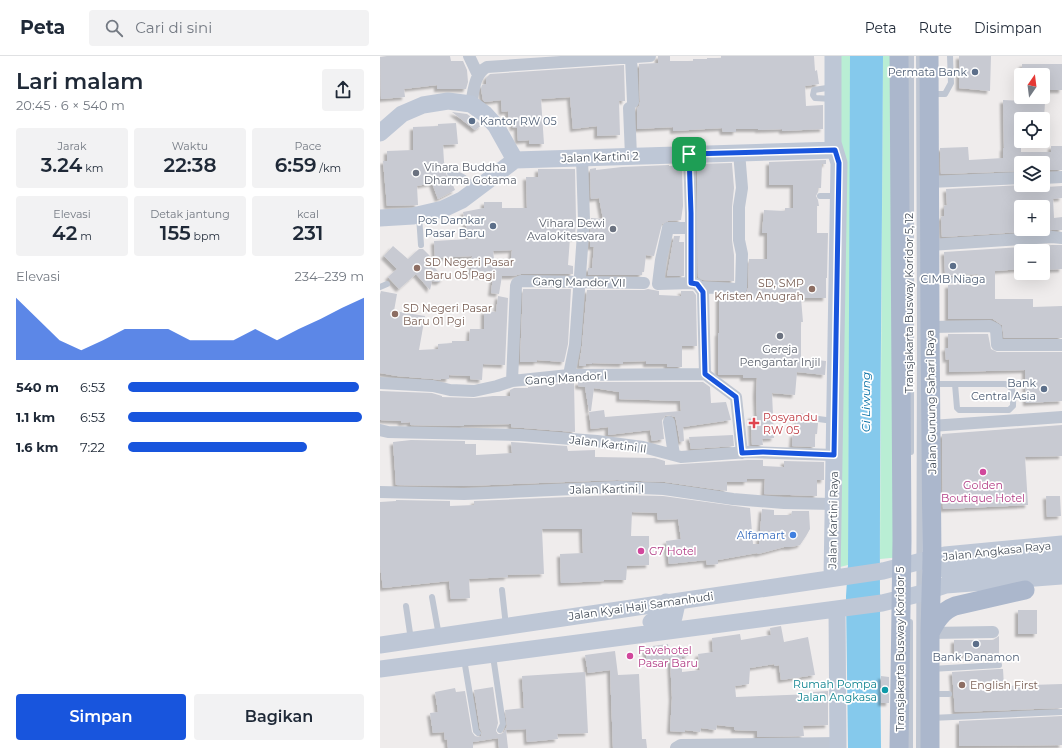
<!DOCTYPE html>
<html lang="id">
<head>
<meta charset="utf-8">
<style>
  body { margin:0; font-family:Montserrat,sans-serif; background:#f2f2f3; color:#1f2937; height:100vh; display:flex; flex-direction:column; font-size:15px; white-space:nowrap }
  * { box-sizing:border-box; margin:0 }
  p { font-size:13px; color:#747a83 }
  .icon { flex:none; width:22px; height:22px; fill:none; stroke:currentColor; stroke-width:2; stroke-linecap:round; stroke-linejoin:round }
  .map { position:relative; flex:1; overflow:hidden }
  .sheet { display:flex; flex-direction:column; background:#fff; width:380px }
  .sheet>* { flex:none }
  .needle { width:26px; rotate:14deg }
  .buttons { position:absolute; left:634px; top:12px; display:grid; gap:8px }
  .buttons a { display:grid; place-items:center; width:36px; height:36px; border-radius:4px; background:#fff; box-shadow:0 4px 16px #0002; font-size:20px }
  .pin { position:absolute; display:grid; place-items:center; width:34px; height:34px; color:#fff; margin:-17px; border-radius:8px; box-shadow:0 2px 6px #0006 }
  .round { display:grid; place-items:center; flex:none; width:42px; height:42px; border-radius:4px; background:#f2f2f3 }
  .headline { display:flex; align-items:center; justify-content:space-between; height:68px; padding:0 16px }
  h1 { font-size:22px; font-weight:600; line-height:30px }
  .figures { display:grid; grid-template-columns:repeat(3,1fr); gap:6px; height:68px; padding:4px 16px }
  .figures div { display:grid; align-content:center; border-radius:4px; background:#f2f2f3; text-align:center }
  .figures b { font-size:20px; font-weight:600 }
  .figures small { font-size:11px; font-weight:400 }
  .figures p { font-size:11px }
  .chart { height:112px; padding:8px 16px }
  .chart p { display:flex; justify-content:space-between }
  .chart svg { width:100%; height:72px; margin-top:4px; fill:#1855dd; opacity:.7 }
  .button { display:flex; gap:8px; margin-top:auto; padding:8px 16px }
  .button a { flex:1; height:46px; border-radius:4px; background:#1855dd; color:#fff; font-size:16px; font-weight:600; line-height:46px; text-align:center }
  .button a+a { background:#f2f2f3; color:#1f2937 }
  ul { padding:0 16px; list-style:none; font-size:13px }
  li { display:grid; grid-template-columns:64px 48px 1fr; align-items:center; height:30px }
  li i { height:10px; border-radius:5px; background:#1855dd }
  header { display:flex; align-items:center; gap:24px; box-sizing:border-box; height:56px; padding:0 20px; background:#fff; border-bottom:1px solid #e0e1e3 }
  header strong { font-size:19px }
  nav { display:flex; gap:22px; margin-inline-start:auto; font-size:14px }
  .search { width:280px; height:36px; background:#f2f2f3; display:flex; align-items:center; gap:10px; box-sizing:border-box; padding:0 14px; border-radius:4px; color:#747a83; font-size:15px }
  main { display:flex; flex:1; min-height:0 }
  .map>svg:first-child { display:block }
  .green { fill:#b9eed4 }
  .water { fill:#85c9ec }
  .building { fill:#c8cad2; fill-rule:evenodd; filter:url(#shadow) }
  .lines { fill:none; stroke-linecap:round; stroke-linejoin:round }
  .lane { stroke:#bfc6d2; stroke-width:6 }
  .street { stroke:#bfc6d2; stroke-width:12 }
  .secondary { stroke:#bec7d6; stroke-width:17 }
  .primary { stroke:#abb7cc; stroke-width:19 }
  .route-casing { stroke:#fff; stroke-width:8 }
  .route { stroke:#1855dd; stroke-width:5 }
  .service-dot { fill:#5c6f8a; stroke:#fff; stroke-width:1.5 }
  .worship-dot { fill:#6b7280; stroke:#fff; stroke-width:1.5 }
  .education-dot { fill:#8d6e63; stroke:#fff; stroke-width:1.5 }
  .health-dot { fill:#e0444e; stroke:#fff; stroke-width:1.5 }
  .hotel-dot { fill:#d1479c; stroke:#fff; stroke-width:1.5 }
  .shop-dot { fill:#3f7fe0; stroke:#fff; stroke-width:1.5 }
  .culture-dot { fill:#0f9aa8; stroke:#fff; stroke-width:1.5 }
  .labels { text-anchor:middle; stroke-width:3.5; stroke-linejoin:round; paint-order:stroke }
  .service-label { font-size:11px; fill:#4e5e75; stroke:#fff; text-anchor:end }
  .street-label { font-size:11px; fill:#444d59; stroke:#fff }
  .worship-label { font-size:11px; fill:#5b616d; stroke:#fff; text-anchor:start }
  .education-label { font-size:11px; fill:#785e54; stroke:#fff; text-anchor:start }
  .health-label { font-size:11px; fill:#be3a42; stroke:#fff; text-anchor:start }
  .hotel-label { font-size:11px; fill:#b23c85; stroke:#fff; text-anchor:start }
  .shop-label { font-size:11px; fill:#366cbe; stroke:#fff; text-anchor:end }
  .culture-label { font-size:11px; fill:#0d838f; stroke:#fff; text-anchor:end }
  .water-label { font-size:12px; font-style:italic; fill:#0b72a6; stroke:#fff }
</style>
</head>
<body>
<header>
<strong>Peta</strong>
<div class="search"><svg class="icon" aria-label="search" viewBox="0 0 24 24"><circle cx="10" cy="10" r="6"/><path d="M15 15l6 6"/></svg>Cari di sini</div>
<nav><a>Peta</a><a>Rute</a><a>Disimpan</a></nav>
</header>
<main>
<section class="sheet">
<div class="headline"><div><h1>Lari malam</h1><p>20:45 · 6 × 540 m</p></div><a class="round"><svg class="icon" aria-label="share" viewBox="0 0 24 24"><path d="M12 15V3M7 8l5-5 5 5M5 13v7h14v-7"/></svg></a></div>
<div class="figures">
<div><p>Jarak</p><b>3.24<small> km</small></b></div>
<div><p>Waktu</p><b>22:38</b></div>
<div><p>Pace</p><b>6:59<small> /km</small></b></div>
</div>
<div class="figures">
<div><p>Elevasi</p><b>42<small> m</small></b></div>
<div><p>Detak jantung</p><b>155<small> bpm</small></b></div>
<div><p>kcal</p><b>231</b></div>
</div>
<div class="chart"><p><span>Elevasi</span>234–239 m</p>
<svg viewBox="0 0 160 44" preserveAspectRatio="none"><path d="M0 44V6L10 19L20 32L30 38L40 32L50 25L60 25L70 25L80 32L90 32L100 32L110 25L120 32L130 25L140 19L150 12L160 6V44z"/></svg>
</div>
<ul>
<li><b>540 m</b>6:53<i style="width:98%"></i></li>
<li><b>1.1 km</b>6:53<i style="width:99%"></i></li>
<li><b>1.6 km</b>7:22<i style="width:76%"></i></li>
</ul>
<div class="button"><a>Simpan</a><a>Bagikan</a></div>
</section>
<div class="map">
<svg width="682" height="692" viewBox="0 0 682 692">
  <defs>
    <filter id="shadow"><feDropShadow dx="-3" dy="3" stdDeviation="1" flood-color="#0004"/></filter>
  </defs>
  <rect width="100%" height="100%" fill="#efecec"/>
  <path class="green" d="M453 0H471L468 509 452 513Z
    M503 0H519L521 501 500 503Z"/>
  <path class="water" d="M470 0H503C502 231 498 461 501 692H468L466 540 468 509Z"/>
  <path class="building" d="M7 0H70L71 5H83L87 14 88 26 86 33H57V29L24 33 25 41 1 43 0 1Z
    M278 0H290V5H313V3H327V2H341V0H434L435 15 437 14 439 28 425 30 426 50 443 49V73L402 75V73L378 74V73H356V76H343L342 72 293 75V71L257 73V53L259 50 260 46 259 8 278 7Z
    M579 0H611L610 35 579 32Z
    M642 8H682V34H663V19H642Z
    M244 9 245 45H239L240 79 217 80V70L193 73 190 41 161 43 164 88H149V84L138 85 137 71 133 72 132 62 128 63V55L122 56 121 44 105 46 103 44 101 33 102 29 106 28V22L110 18Z
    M623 44 665 46 664 63H641V96H671V90H682V114H663V107H641V115L561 118 560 92 588 91 589 104 623 102V92H624Z
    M72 56 87 58 102 69 95 74Z
    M76 67 78 88 63 89 64 106 67 114 66 118 70 122 75 134 58 143 52 127 37 130 38 149 7 150 3 105H7V95L33 94V71L58 70V68Z
    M446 104V108H442L441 132H438V136L436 140 438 144 439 150H437V177H448L447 222H446V242H421L423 266H421V302L446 305 445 319 417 316 415 339 392 337 394 382 382 383 383 389H372L371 360H377L376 338 377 322H363V319H338V277H339V240H356L366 238 368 232 369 203H387V177H382L384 154 405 155V152H413V129H389V106Z
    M352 107 354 132 352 151V184L354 199V225L323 224 318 221 317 108Z
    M289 109V110H302L303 150 301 164 288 165 282 168 274 200 266 199 264 216H262V219H208V212H212L214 191H210L211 162 223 163 219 142 211 143 210 113 216 112V114L242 111Z
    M158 113H195L196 164 195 182H190L188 209 193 210V218H141L133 220H122L119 238 111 237 113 221 91 219 92 200 55 202 54 185 89 183 83 156 104 152V146H122V152H147L146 121H158ZM132 194 130 212 115 211 113 195Z
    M642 129H649V132L682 130V142L673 143 674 162 682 161V174H672L562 181 561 161 564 160V150L567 149 566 133ZM641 151H663V173H641Z
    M294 180H300L299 186H304V220H287Z
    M672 189H682V213L663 214V195H641V213L615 215V243H653V251L682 250V282H624L622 269 613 263H568V229L598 227 601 225V222L599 219 597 218 568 220V217H565L564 196Z
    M13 190 28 203 39 193H43L52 202 47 203 64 222 59 226 52 225 50 234 36 218 19 233 8 221 17 213 4 200Z
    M143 233H191L188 288 184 306 157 304V306H140Z
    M268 233 279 235V239L301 240V235H313L316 239 317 290H302V311H287V308H266V305L243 306V308L212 307V308H206V310H199L202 290 207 234H264Z
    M1 235 17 238 14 255 45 260 39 294 58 293V288L72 287V285H89L90 273H104V255L116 256 118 240 128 242 125 309 103 308 102 324 90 323V320L69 319V323H61V324L53 323 17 320 0 317V239Z
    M568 278H608L611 293 617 296H682V345L646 347 645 314 569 316V303L566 304 565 292H568Z
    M194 326 195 376 131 371V368L84 369V370L30 369V366L21 367V365L0 364V335L52 337 62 340V341L94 342 113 340H130V334L134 332H148V331Z
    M198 326H323L330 331 331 347 346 346 351 364 303 371 304 385 300 386 296 364 295 361 288 359 285 360 282 364 284 383 272 385 270 374 228 379V371L211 373 209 356 224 354 225 361 301 355 300 345 239 343V336L214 332 211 355H209L205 331 198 330Z
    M417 364 438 367 437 378H435V391L412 390 413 378H416Z
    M682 369V400L645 401 648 449 563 453 562 378Z
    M353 379 354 390 311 393 309 381Z
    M31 384 85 385V388H96V399L132 397 131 386 187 390 188 395 215 394V401L275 402 285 405V409L368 404H383V410L404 411V405L444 406V424H437V440L384 438 385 423H367V426H347V435L285 426 237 424 84 430 16 429 13 386Z
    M237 439 283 440 370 452 373 488H379L382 453 394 454V459H411L412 455H429L430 473 426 480 420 489 411 491H404L378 498 377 497 338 504V508L327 509 326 504 289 508 286 485 301 483 298 463 278 464 277 457 252 456 251 480H269V509L247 510 246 524H224V525L181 527 180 498 203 497 202 473H162L164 518 127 519 128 521 89 523 90 542 71 543 69 525 3 532 0 510V446L16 445V444L70 445V450L94 449V445Z
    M666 440H680L681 460 667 461Z
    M638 554H657V578H638Z
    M401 570 404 586 428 581 435 619 401 624 399 609 395 610 394 608 370 612 369 628 355 630 356 641 432 638V636L448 635V669L423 670 424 680 377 681V675L354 674V671L337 669 336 674 321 672 320 676 305 674V676L290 675 292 642 290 602 267 605 265 591 288 588 289 595 308 594V600L302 601V616L320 614 318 598 333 596 332 582 360 578 361 584 391 579 390 572Z
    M619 580V598L574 599V584H613Z
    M235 595 238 619 259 618 262 683H266L267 692H233L230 614 208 617 205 599Z
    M619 613H623L624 630 682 628V652L575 656 572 616Z
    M205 616 208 677 177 678 178 683 147 686 146 673 126 674 128 692H119L118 682 93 686V692H68L67 683 65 684 64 676 53 677 50 657 58 656 55 636 75 632 76 636 85 635 92 676 95 680 99 681 101 680 102 676 100 673 94 634 113 631 118 667 116 675 118 678H121L124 676 127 670 125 654 144 652 142 620Z
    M501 620 509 621V647H501Z
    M682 660V689L579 690V665Z"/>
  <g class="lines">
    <path class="lane" d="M539 0 540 271 539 692
      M551 38H565L571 27 570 0
      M452 43 435 42 433 39 434 34 453 31
      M70 117C81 118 88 124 95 132
      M440 140H457
      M39 160 41 189
      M553 225 597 223
      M0 231 7 228
      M552 328H625C635 330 633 342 633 350L629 354H579L577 352 575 328
      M417 360 453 365
      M531 396V0
      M122 534 126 570
      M52 541 59 580
      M26 550 31 584
      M113 600 123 668 120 674
      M84 603 96 675 98 677
      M551 613 619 609
      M553 638H569
      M551 662 682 656
      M530 692V566"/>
    <path class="street" d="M89 0 98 19
      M251 2 253 46
      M91 48C94 34 94 18 107 11L270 0
      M249 52 251 100
      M309 98 311 157V227
      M663 122 682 121
      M549 126 641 122
      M311 172H288L281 204 278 228 311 227 317 228 323 236 325 318
      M550 189 672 181 682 182
      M320 231 356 233 361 232 362 198 359 184V151L362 132 359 96
      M550 271 610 270 616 273 617 289H682
      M325 318 356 341 362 397
      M189 319 195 289 204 164 202 102
      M132 325 136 230 137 227 141 225 264 227
      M0 327 53 330 70 334 94 335 117 330 132 325 189 319 325 318
      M289 366 294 399
      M551 370 682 361
      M0 374 8 376 140 379 217 385 263 391 301 401 368 396 454 399
      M0 436 84 438 237 431 284 433 353 443 404 447 453 448
      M550 577 613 576
      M296 692 301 689 458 687"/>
    <path class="secondary" d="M0 77 22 58 43 49 68 45 91 48 105 58 116 70 135 104
      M0 162 33 160 63 153 82 144 135 104 455 94
      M553 503 566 514 682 504
      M452 522 459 107 453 87V0
      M457 553 458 692
      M271 566 294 561 296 552 294 548 286 546
      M0 589 503 515 565 499 682 488
      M0 613 502 547 539 538 566 529 682 520"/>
    <path class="primary" d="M549 0 550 271 552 503 550 576V692
      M550 577C556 565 562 555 575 550L645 534
      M519 692 522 484 519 0"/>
  </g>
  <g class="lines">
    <defs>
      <path id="route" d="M455 94 459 107 454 399 383 396 362 397 356 341 325 318 323 236 317 228 311 227V157L309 98Z"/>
    </defs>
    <use href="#route" class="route-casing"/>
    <use href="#route" class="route"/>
  </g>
  <g class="service-dot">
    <circle cx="595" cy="16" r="4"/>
    <circle cx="92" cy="65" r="4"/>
    <circle cx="113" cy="170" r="4"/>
    <circle cx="573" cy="210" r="4"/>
    <circle cx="664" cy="333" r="4"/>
    <circle cx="596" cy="588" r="4"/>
  </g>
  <g class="worship-dot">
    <circle cx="36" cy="117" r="4"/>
    <circle cx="233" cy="173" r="4"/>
    <circle cx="400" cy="280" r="4"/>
  </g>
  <g class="education-dot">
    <circle cx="37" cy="212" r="4"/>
    <circle cx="432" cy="233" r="4"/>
    <circle cx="15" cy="258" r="4"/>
    <circle cx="582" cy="629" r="4"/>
  </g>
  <path class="health-dot" d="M372 361h4v4h4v4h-4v4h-4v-4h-4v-4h4z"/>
  <g class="hotel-dot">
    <circle cx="603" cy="416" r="4"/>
    <circle cx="261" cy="495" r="4"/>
    <circle cx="250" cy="600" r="4"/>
  </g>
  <circle class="shop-dot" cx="413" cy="479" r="4"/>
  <circle class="culture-dot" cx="505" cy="634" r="4"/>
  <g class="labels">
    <g class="service-label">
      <text x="587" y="20">Permata Bank</text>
      <text x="100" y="69" text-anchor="start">Kantor RW 05</text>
      <text x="105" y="168">Pos Damkar<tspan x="105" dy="13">Pasar Baru</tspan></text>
      <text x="573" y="227" text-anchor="middle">CIMB Niaga</text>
      <text x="656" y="331">Bank<tspan x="656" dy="13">Central Asia</tspan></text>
      <text x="596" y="605" text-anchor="middle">Bank Danamon</text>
    </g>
    <g class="street-label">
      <text transform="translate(220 101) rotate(-2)" y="4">Jalan Kartini 2</text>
      <text transform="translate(199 226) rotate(1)" y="4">Gang Mandor VII</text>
      <text transform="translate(529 247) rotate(-90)" y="4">Transjakarta Busway Koridor 5, 12</text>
      <text transform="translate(186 322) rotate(-4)" y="4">Gang Mandor I</text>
      <text transform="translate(551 346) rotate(-91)" y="4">Jalan Gunung Sahari Raya</text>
      <text transform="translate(228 388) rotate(7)" y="4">Jalan Kartini II</text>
      <text transform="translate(227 433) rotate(-1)" y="4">Jalan Kartini I</text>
      <text transform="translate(453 464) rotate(-89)" y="4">Jalan Kartini Raya</text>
      <text transform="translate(617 495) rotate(-6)" y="4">Jalan Angkasa Raya</text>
      <text transform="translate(261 550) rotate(-8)" y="4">Jalan Kyai Haji Samanhudi</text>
      <text transform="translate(520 593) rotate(-90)" y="4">Transjakarta Busway Koridor 5</text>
    </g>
    <g class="worship-label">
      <text x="44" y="115">Vihara Buddha<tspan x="44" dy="13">Dharma Gotama</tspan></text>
      <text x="225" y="171" text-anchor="end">Vihara Dewi<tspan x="225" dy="13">Avalokitesvara</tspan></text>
      <text x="400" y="297" text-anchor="middle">Gereja<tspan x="400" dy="13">Pengantar Injil</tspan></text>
    </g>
    <g class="education-label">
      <text x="45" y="210">SD Negeri Pasar<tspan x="45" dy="13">Baru 05 Pagi</tspan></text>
      <text x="424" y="231" text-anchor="end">SD, SMP<tspan x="424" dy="13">Kristen Anugrah</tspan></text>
      <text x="23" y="256">SD Negeri Pasar<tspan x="23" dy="13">Baru 01 Pgi</tspan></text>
      <text x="590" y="633">English First</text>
    </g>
    <g class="health-label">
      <text x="383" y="365">Posyandu<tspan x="383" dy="13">RW 05</tspan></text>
    </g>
    <g class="hotel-label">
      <text x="603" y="433" text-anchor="middle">Golden<tspan x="603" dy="13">Boutique Hotel</tspan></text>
      <text x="269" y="499">G7 Hotel</text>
      <text x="258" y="598">Favehotel<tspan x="258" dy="13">Pasar Baru</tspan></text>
    </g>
    <g class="shop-label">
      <text x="405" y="483">Alfamart</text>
    </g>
    <g class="culture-label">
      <text x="497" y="632">Rumah Pompa<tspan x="497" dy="13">Jalan Angkasa</tspan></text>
    </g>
    <g class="water-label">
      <text transform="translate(486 346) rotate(-90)" y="4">Ci Liwung</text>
    </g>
  </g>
</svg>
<div class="buttons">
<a><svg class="needle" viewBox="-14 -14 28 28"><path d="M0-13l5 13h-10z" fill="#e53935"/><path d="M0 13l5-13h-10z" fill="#747a83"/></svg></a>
<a><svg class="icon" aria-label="locate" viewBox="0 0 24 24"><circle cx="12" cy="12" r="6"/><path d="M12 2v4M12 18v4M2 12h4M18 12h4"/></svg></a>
<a><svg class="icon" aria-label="layers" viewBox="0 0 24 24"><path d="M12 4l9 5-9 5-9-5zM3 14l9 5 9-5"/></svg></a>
<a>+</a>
<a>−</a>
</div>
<div class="pin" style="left:309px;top:98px;background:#1e9e55"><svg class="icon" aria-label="arrive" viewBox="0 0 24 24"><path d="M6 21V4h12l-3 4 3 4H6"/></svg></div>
</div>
</main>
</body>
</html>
